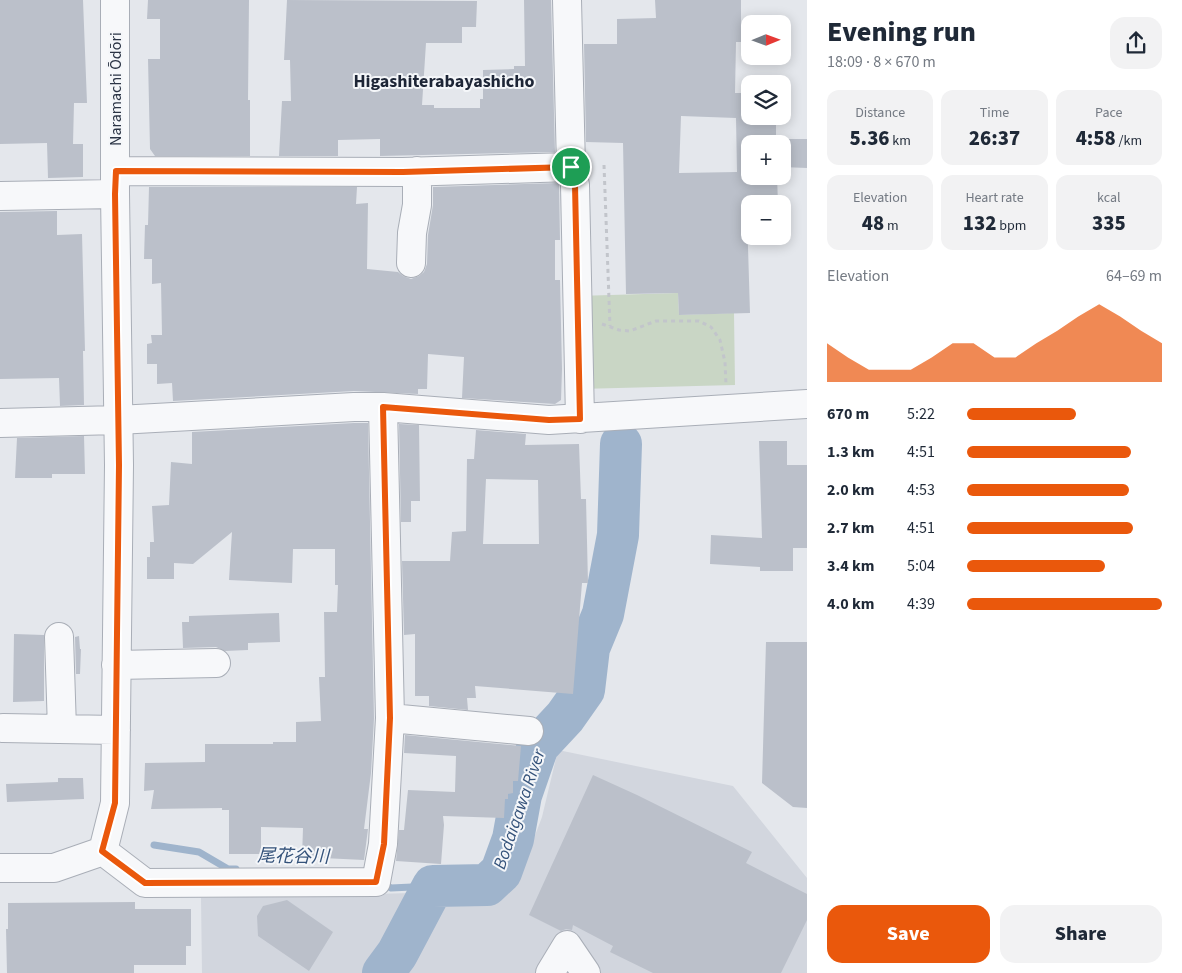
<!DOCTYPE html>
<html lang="en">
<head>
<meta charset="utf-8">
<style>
  body { margin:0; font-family:"Source Sans 3","Noto Sans JP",sans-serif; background:#f2f2f3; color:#1f2937; height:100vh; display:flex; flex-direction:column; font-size:19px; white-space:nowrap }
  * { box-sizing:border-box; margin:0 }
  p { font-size:16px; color:#747a83 }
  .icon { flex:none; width:28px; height:28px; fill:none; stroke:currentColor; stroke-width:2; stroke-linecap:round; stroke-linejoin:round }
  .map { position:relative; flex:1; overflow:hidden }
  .side { display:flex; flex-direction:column; background:#fff; width:375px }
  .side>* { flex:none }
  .needle { width:32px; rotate:89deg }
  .buttons { position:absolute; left:741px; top:15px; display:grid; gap:10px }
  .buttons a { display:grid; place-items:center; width:50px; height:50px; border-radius:10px; background:#fff; box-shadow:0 2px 12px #0003; font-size:25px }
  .pin { position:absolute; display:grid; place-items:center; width:42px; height:42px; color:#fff; margin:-21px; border:2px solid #fff; border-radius:50%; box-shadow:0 1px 5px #0007 }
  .round { display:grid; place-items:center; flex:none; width:52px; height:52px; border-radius:15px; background:#f2f2f3 }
  .summary { display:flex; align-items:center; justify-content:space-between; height:85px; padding:0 20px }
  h1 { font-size:28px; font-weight:800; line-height:38px }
  .stats { display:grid; grid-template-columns:repeat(3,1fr); gap:8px; height:85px; padding:5px 20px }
  .stats div { display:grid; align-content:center; border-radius:12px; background:#f2f2f3; text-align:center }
  .stats b { font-size:21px; font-weight:800 }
  .stats small { font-size:14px; font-weight:400 }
  .stats p { font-size:14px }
  .chart { height:140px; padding:10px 20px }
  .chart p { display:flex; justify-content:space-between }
  .chart svg { width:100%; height:90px; margin-top:5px; fill:#ea580c; opacity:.7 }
  .button { display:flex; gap:10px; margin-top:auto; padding:10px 20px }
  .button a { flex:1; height:58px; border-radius:15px; background:#ea580c; color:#fff; font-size:20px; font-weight:800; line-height:58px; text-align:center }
  .button a+a { background:#f2f2f3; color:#1f2937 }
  ul { padding:0 20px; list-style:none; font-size:16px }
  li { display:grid; grid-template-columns:80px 60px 1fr; align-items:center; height:38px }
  li i { height:12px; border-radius:6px; background:#ea580c }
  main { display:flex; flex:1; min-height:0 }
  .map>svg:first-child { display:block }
  .built { fill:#d2d6de }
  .green { fill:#c9d6c5 }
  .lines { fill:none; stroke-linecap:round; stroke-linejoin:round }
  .stream { stroke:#9fb4cc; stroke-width:7 }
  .river { stroke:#9fb4cc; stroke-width:42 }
  .building { fill:#bbc0ca; fill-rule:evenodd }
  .minor-casing { stroke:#a9aeb7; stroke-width:30 }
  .path { stroke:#c2c5cb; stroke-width:3; stroke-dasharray:4 4; stroke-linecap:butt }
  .minor { stroke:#f7f8fa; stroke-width:28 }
  .route-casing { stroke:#fff; stroke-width:10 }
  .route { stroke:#ea580c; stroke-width:6 }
  .labels { text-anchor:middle; stroke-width:4; stroke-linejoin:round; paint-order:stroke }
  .street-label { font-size:16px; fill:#2b3445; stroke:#f4f6f9 }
  .neighbourhood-label { font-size:18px; font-weight:bold; fill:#1d2536; stroke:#f4f6f9 }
  .water-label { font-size:18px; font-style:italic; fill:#34527a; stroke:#f4f6f9 }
</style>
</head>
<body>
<main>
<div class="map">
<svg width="807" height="973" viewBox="0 0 807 973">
  <rect width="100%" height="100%" fill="#e4e7ec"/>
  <path class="built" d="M558 750 733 786 807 878V973H202L201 898 498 891 523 867 542 817Z"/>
  <path class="green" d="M678 293 679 315 734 313 735 385 579 389 577 296Z"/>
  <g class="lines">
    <path class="stream" d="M154 845 199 852 228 869H236
      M381 882 391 888 433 886"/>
    <path class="river" d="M383 973 397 954 433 886 487 885 501 872 513 839 521 795 538 746 565 717 584 690 589 648 603 614 618 535 621 444"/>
  </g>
  <path class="building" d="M0 0H83L87 103H74L73 144H83V177L48 178 47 143 0 144Z
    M148 0H249L248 100H250V156H155L150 149 148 59H160V19H147Z
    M287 0 477 1 476 27H462V43H426L422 105H434V108H480V99H483V70L514 69V66H525L524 0H551L555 152 380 156V139L338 140V156H279L282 101H291L290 60H284Z
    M655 0H741V42H736L735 93H750V116H776V139H807V168L782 167V144H750V176H777L778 204H750V214H747L750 313 679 315 678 293 626 294 623 143 586 142 584 44H617V19L656 18ZM681 116 736 118 737 172 679 173Z
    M559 183 560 240H555V280H560L562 369 561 400 555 404 462 398 464 357 428 354 427 389H418V394L354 391 173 401 172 383 157 384V364H147V344L152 343 151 335H162L161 283 152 284V259H144L145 225H148L149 187H357L356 204 368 203 367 269 398 272 403 276 411 279 419 276 424 272 427 264 428 235 433 205V187Z
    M57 211V235L82 234 85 351H83L84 405 60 406 59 378 0 379V212Z
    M354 423H368L374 718 371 773 364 829H368L364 860 302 857 303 828 261 827V854H229V810H222V808L151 809 154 790 144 791 145 763 205 762V744H273V742H296V722L321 721 319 677H325L324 612H337L338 585H335V549H293L292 583 229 580 232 532 193 564 174 563V579H147V557H150V542H154L152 506 169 505 171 462 192 464V432Z
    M399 424 419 425 420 501H411V522H401Z
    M476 430 526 434 525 445 579 444 581 499H586L588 583H582L573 694 475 686 476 698H467L468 710 429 706V696H415V634L404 635 402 561H450L452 532 466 531 467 459H474ZM486 479 538 480 539 544H483Z
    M84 436 85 474H52V478H15L17 438Z
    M759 441H787V465H807V548H793V571H760V567L710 564 711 535 762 538Z
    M279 613 280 642 248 643V650L225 651 216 647 183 648 182 622H189V616Z
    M14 634 44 635V701L13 702Z
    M79 636 80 649H81L80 674H76L75 637Z
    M766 642H807V808L793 807 762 783Z
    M405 735 521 746 518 781H513V793L508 794V799H505L504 818 443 816 444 825 441 864 396 861 399 830H404L408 790 455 792 456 756 404 753Z
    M593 775 637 795 752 852 746 863 807 894V920L781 973H653L610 952 613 946 573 925 572 930 566 929 561 931 529 915Z
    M58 778H83L84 799 7 802 6 784 58 782Z
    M287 900 333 932 309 971 258 936 257 916 263 906Z
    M135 902V909H191V946H186V965H134V973H7L6 929H8V903Z"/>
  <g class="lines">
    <defs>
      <path id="minor" d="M567 0 571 167 575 185 580 419
        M116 171 403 172 571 167
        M0 196 115 194
        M411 263 412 233 417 205V171
        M0 423 118 420 354 407H383L549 420 807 404
        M59 637 62 729
        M116 665 216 663
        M390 718 529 731
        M3 728 116 730
        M103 851 145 883 376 882 383 844 390 718 383 407
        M0 868H54L103 851 115 803 119 465 115 194V0
        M550 973 567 945 586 973"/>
    </defs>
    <use href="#minor" class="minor-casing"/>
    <path class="path" d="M604 165 610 326
      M602 324 619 330 630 331 656 321H699L711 327 720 340 725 362 726 385"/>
    <use href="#minor" class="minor"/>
  </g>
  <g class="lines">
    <defs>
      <path id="route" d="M571 167 575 185 580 419 549 420 383 407 390 718 384 844 376 882 145 883 102 851 115 803 119 465 115 194 116 171 403 172Z"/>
    </defs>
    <use href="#route" class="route-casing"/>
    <use href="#route" class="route"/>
  </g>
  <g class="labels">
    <g class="street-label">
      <text transform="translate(115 89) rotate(-90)" y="6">Naramachi Ōdōri</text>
    </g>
    <g class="neighbourhood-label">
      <text x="444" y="87">Higashiterabayashicho</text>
    </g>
    <g class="water-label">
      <text transform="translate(519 809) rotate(-71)" y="6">Bodaigawa River</text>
      <text transform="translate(293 856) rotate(1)" y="6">尾花谷川</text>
    </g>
  </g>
</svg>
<div class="buttons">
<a><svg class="needle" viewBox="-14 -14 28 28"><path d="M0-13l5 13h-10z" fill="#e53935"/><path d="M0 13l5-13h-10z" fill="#747a83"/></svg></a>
<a><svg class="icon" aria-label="layers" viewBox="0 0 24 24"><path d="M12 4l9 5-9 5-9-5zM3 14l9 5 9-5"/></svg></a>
<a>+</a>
<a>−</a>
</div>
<div class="pin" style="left:571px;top:167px;background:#1e9e55"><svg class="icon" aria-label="arrive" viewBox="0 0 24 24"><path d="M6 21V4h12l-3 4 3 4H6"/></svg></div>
</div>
<section class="side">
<div class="summary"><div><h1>Evening run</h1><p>18:09 · 8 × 670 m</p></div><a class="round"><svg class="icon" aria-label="share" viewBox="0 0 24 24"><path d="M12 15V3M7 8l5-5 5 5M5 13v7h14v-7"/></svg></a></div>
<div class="stats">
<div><p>Distance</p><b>5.36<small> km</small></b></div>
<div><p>Time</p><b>26:37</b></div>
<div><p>Pace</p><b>4:58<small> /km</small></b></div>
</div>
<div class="stats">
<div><p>Elevation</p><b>48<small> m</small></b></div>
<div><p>Heart rate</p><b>132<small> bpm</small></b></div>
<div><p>kcal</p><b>335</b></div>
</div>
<div class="chart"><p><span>Elevation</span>64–69 m</p>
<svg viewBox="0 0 160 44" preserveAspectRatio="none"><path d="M0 44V25L10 32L20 38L30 38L40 38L50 32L60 25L70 25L80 32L90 32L100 25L110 19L120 12L130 6L140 12L150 19L160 25V44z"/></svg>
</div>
<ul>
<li><b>670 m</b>5:22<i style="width:56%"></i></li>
<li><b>1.3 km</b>4:51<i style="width:84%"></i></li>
<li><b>2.0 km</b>4:53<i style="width:83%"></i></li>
<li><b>2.7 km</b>4:51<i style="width:85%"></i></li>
<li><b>3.4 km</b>5:04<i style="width:71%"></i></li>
<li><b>4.0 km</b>4:39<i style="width:100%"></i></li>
</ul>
<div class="button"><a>Save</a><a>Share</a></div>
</section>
</main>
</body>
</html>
